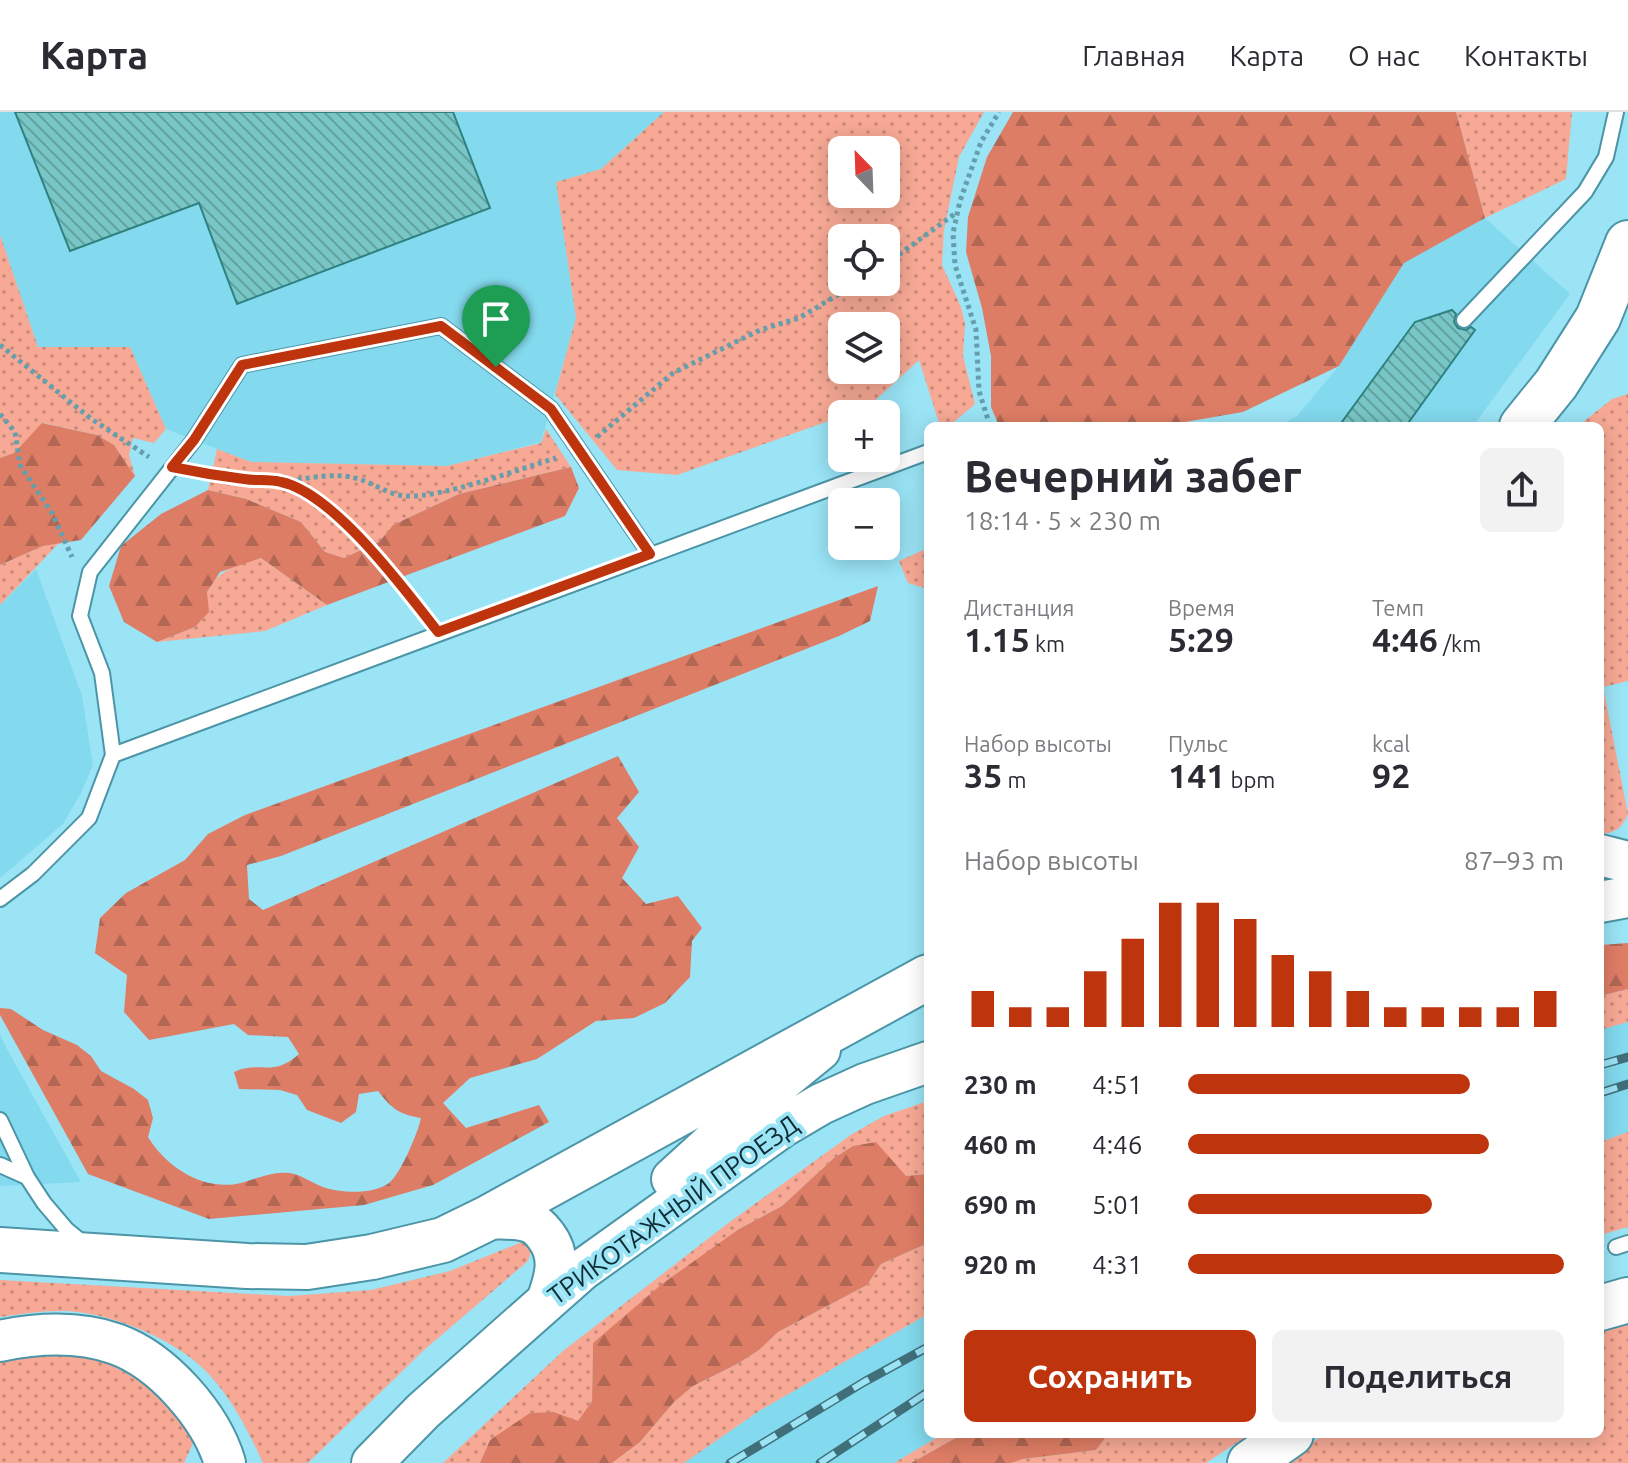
<!DOCTYPE html>
<html lang="ru">
<head>
<meta charset="utf-8">
<style>
  body { margin:0; font-family:Ubuntu,sans-serif; background:#f2f2f3; color:#2b2b33; height:100vh; display:flex; flex-direction:column; font-size:30px; white-space:nowrap }
  * { box-sizing:border-box; margin:0 }
  p { font-size:26px; color:#7c7c81 }
  .icon { flex:none; width:44px; height:44px; fill:none; stroke:currentColor; stroke-width:2; stroke-linecap:round; stroke-linejoin:round }
  .map { position:relative; flex:1; overflow:hidden }
  .side { position:absolute; left:924px; top:310px; width:680px; height:1016px; display:flex; flex-direction:column; background:#fff; border-radius:12px; box-shadow:0 4px 20px #0003 }
  .side>* { flex:none }
  .needle { width:52px; rotate:337deg }
  .controls { position:absolute; left:828px; top:24px; display:grid; gap:16px }
  .controls a { display:grid; place-items:center; width:72px; height:72px; border-radius:12px; background:#fff; box-shadow:0 4px 20px #0003; font-size:40px }
  .pin { position:absolute; display:grid; place-items:center; width:68px; height:68px; color:#fff; margin:-82px -34px; border-radius:50% 50% 50% 0; rotate:-45deg; box-shadow:0 0 8px #0007 }
  .pin .icon { rotate:45deg }
  .round { display:grid; place-items:center; flex:none; width:84px; height:84px; border-radius:12px; background:#f2f2f3 }
  .headline { display:flex; align-items:center; justify-content:space-between; height:136px; padding:0 40px }
  h1 { font-size:44px; font-weight:600; line-height:60px }
  .figures { display:grid; grid-template-columns:repeat(3,1fr); gap:12px; height:136px; padding:8px 40px }
  .figures div { display:grid; align-content:center }
  .figures b { font-size:34px; font-weight:600 }
  .figures small { font-size:22px; font-weight:400 }
  .figures p { font-size:22px }
  .chart { height:224px; padding:16px 40px }
  .chart p { display:flex; justify-content:space-between }
  .chart svg { width:100%; height:144px; margin-top:8px; stroke:#bd340d; stroke-width:6 }
  .cta { display:flex; gap:16px; margin-top:auto; padding:16px 40px }
  .cta a { flex:1; height:92px; border-radius:12px; background:#bd340d; color:#fff; font-size:32px; font-weight:600; line-height:92px; text-align:center }
  .cta a+a { background:#f2f2f3; color:#2b2b33 }
  ul { padding:0 40px; list-style:none; font-size:26px }
  li { display:grid; grid-template-columns:128px 96px 1fr; align-items:center; height:60px }
  li i { height:20px; border-radius:10px; background:#bd340d }
  header { display:flex; align-items:center; gap:48px; box-sizing:border-box; height:112px; padding:0 40px; background:#fff; border-bottom:2px solid #e1e1e2 }
  header strong { font-size:38px }
  nav { display:flex; gap:44px; margin-inline-start:auto; font-size:28px }
  .map>svg:first-child { display:block }
  .built { fill:#83d9ed }
  .grass { fill:url(#grass-dots); fill-rule:evenodd }
  .forest { fill:url(#forest-firs) }
  .building { fill:url(#building-back-hatch); stroke:#2f8180; stroke-width:2 }
  .lines { fill:none; stroke-linecap:round; stroke-linejoin:round }
  .service-casing { stroke:#4b95a6; stroke-width:18 }
  .secondary-casing { stroke:#4b95a6; stroke-width:44 }
  .primary-casing { stroke:#4b95a6; stroke-width:48 }
  .path { stroke:#659eac; stroke-width:5; stroke-dasharray:4 4; stroke-linecap:butt }
  .service { stroke:#fff; stroke-width:14 }
  .secondary { stroke:#fff; stroke-width:40 }
  .primary { stroke:#fff; stroke-width:44 }
  .rail-casing { stroke:#406f7a; stroke-width:9 }
  .rail { stroke:#9ae4f6; stroke-width:6; stroke-dasharray:18; stroke-linecap:butt }
  .route-casing { stroke:#fff; stroke-width:16 }
  .route { stroke:#bd340d; stroke-width:10 }
  .labels { text-anchor:middle; stroke-width:8; stroke-linejoin:round; paint-order:stroke }
  .street-label { font-size:26px; fill:#0d2c33; stroke:#9ae4f6 }
</style>
</head>
<body>
<header>
<strong>Карта</strong>
<nav><a>Главная</a><a>Карта</a><a>О нас</a><a>Контакты</a></nav>
</header>
<div class="map">
<svg width="1628" height="1351" viewBox="0 0 1628 1351">
  <defs>
    <pattern id="grass-dots" width="8" height="8" patternUnits="userSpaceOnUse" patternTransform="scale(2)"><rect width="8" height="8" fill="#f7a995"/><path d="M2 2h.1M6 6h.1" fill="none" stroke="#c68a7a" stroke-width="1.8" stroke-linecap="round"/></pattern>
    <pattern id="forest-firs" width="22" height="20" patternUnits="userSpaceOnUse" patternTransform="scale(2)"><rect width="22" height="20" fill="#de7d65"/><path d="M5 1l3.5 6h-7zM16 11l3.5 6h-7z" fill="#b26754"/></pattern>
    <pattern id="building-back-hatch" width="6" height="6" patternUnits="userSpaceOnUse" patternTransform="scale(2)"><rect width="6" height="6" fill="#78c7c6"/><path d="M-1 5l2 2M0 0l6 6M5-1l2 2" fill="none" stroke="#61a2a1"/></pattern>
  </defs>
  <rect width="100%" height="100%" fill="#9ae4f6"/>
  <path class="built" d="M0 0H664L601 57 556 70 576 206 541 330 447 354 251 350 166 317 130 235H38L0 123Z
    M1485 106 1570 182 1473 314H1278L1297 304 1339 254 1404 150Z
    M36 457 82 584 93 653 81 681 63 712 0 766V493Z
    M1628 910V1020L1600 1030V918Z
    M0 923 8 939 81 1070 0 1074Z
    M928 1202V1322H943L894 1351H684L759 1299Z"/>
  <path class="grass" d="M664 0H984L959 45 944 118 942 153 961 195 965 212 963 244 975 292 954 310 939 311 919 248 868 295 677 363 617 358 555 282 576 206 556 70 601 57ZM842 38H886V82H842ZM842 126H886V170H842ZM842 214H886V258H842Z
    M1456 0H1572L1566 67 1485 106Z
    M0 123 38 235H130L166 317 154 331 133 326 129 343 135 364 114 333 97 323 43 311 14 341 0 346Z
    M1628 282V569L1603 575 1628 702C1622 716 1615 721 1600 722V314H1578L1612 287Z
    M546 317 571 355 459 382 393 413 380 429 344 446 325 440 301 410 246 387 208 378 217 337 251 350 447 354 541 331Z
    M59 431 0 493V453L43 434Z
    M928 436V477L908 471 899 449Z
    M261 446 327 493 265 519 157 530 195 515C212 467 210 460 261 446Z
    M1628 877V910L1600 918V884Z
    M928 989V1062L906 1064 876 1031 853 1034 834 1046 782 1094 739 1117 593 1231 592 1289 578 1310 554 1300 490 1328 480 1351H443L563 1239 727 1112 852 1022 884 1004Z
    M1628 1020V1115L1600 1123V1030Z
    M522 1130 527 1132 531 1140 528 1149 424 1238 308 1351H263C246 1314 225 1272 191 1246 162 1224 121 1207 85 1201 58 1196 27 1201 0 1205V1168L289 1184 371 1178 450 1159Z
    M928 1131V1202L759 1299 684 1351H612L640 1330 674 1290 693 1274 739 1251 759 1238 778 1220 867 1173 881 1152Z
    M1628 1207V1351H1282L1325 1322H1600V1215Z
    M49 1241 101 1248 148 1272 179 1301 195 1327 184 1351H0V1248Z
    M943 1322H963L911 1351H894Z
    M1108 1322H1250L1206 1351H1011L1023 1347 1096 1338Z"/>
  <path class="forest" d="M1013 0H1456L1485 106 1404 151 1339 254 1243 300 1185 310 1124 314H999L991 295V244L982 196 966 140 968 105 987 45Z
    M42 311 97 323 114 333 135 364 81 428 43 434 0 453V346L14 341Z
    M571 355 579 376 565 404 327 493 261 446 220 460 207 480 209 500 195 515 157 530 124 510 109 474 121 434 161 402 208 378 246 387 301 410 325 440 344 446 380 429 393 413 459 382Z
    M878 474 870 509 839 524 281 744 247 753 249 787 263 798 618 644 639 680 617 706 639 735 622 766 646 792 678 784 702 816 692 829 690 865 665 891 634 906 596 909 537 947 470 966 443 991 466 1016 539 993 549 1010 433 1073 364 1093 209 1107 88 1062 0 903V896L11 897 43 918 77 933 91 944 101 959 134 977 148 988 153 1006 148 1025C166 1055 204 1080 241 1071 256 1067 272 1059 289 1061 300 1062 312 1071 323 1075 340 1081 373 1083 389 1071 400 1063 418 1021 421 1006 399 1002 393 998 378 979L359 982 356 1000 341 1011 307 998 297 983 280 978 239 977 234 960C262 948 272 966 299 942L288 925 248 923 234 912 149 928 124 900 127 863 95 841 100 806 126 781 185 748 208 722 245 703Z
    M1628 831V877L1600 884V833Z
    M876 1030 906 1064 928 1062V1131L881 1152 867 1173 778 1220 759 1238 739 1251 693 1274 674 1290 640 1330 612 1351H480L490 1328 530 1301 554 1300 578 1309 592 1289 593 1231 662 1172 739 1117 782 1094 834 1046 853 1034Z
    M963 1322H1108L1096 1338 1023 1347 1011 1351H911Z"/>
  <path class="building" d="M15 0H453L490 96 237 192 199 91 70 139Z
    M1452 198 1456 202 1454 210 1458 216 1466 218 1471 215 1475 218 1406 314H1339L1415 210Z"/>
  <g class="lines">
    <defs>
      <path id="service" d="M1464 208 1585 80 1606 45 1616 0
        M113 643 928 340
        M0 787 33 762 89 706 113 643 102 561 80 504 90 460 194 328 242 253 441 214 551 297 650 442
        M0 1008 27 1065
        M0 1053 27 1065 44 1091 67 1118 83 1131
        M1616 1135 1628 1131"/>
      <path id="secondary" d="M1600 743 1628 750
        M1600 790 1628 785
        M672 1067 761 986 820 938
        M488 1106C500 1107 515 1106 526 1109 535 1111 540 1116 546 1124 562 1145 555 1166 547 1189
        M0 1229C38 1221 79 1219 116 1232 163 1249 211 1304 225 1351
        M372 1351 423 1299 582 1158 782 1015 821 992 865 972 928 950"/>
      <path id="primary" d="M1522 314 1556 272 1598 206 1628 131
        M0 1138 247 1154 307 1155 372 1145 443 1128 488 1106 928 865
        M1600 1196 1628 1188
        M1250 1351 1291 1322"/>
    </defs>
    <use href="#service" class="service-casing"/>
    <use href="#secondary" class="secondary-casing"/>
    <use href="#primary" class="primary-casing"/>
    <path class="path" d="M886 152 956 101
      M0 233 90 306 149 345
      M0 302 15 320 20 353 52 401 72 445
      M990 314 979 279 976 218 955 153 953 121 960 89 981 30 999 0
      M597 325 673 261 760 218 799 206 859 170
      M197 360 249 368 282 370 315 385 351 417 424 501
      M282 370C305 367 332 360 355 366 373 370 387 383 407 384 441 386 520 357 556 346"/>
    <use href="#service" class="service"/>
    <use href="#secondary" class="secondary"/>
    <use href="#primary" class="primary"/>
    <defs>
      <path id="rail" d="M1600 953 1628 945
        M1600 981 1628 972
        M730 1351 864 1270 928 1235
        M820 1351 928 1280"/>
    </defs>
    <use href="#rail" class="rail-casing"/>
    <use href="#rail" class="rail"/>
  </g>
  <g class="lines">
    <defs>
      <path id="route" d="M441 214 551 297 650 442 438 520C405 478 334 381 281 370 269 367 256 369 244 367 220 364 196 360 172 355L194 328 242 253Z"/>
    </defs>
    <use href="#route" class="route-casing"/>
    <use href="#route" class="route"/>
  </g>
  <g class="labels">
    <g class="street-label">
      <text transform="translate(673 1098) rotate(-36)" y="9">ТРИКОТАЖНЫЙ ПРОЕЗД</text>
    </g>
  </g>
</svg>
<div class="controls">
<a><svg class="needle" viewBox="-14 -14 28 28"><path d="M0-13l5 13h-10z" fill="#e53935"/><path d="M0 13l5-13h-10z" fill="#7c7c81"/></svg></a>
<a><svg class="icon" aria-label="locate" viewBox="0 0 24 24"><circle cx="12" cy="12" r="6"/><path d="M12 2v4M12 18v4M2 12h4M18 12h4"/></svg></a>
<a><svg class="icon" aria-label="layers" viewBox="0 0 24 24"><path d="M12 4l9 5-9 5-9-5zM3 14l9 5 9-5"/></svg></a>
<a>+</a>
<a>−</a>
</div>
<div class="pin" style="left:496px;top:255px;background:#1e9e55"><svg class="icon" aria-label="arrive" viewBox="0 0 24 24"><path d="M6 21V4h12l-3 4 3 4H6"/></svg></div>
<section class="side">
<div class="headline"><div><h1>Вечерний забег</h1><p>18:14 · 5 × 230 m</p></div><a class="round"><svg class="icon" aria-label="share" viewBox="0 0 24 24"><path d="M12 15V3M7 8l5-5 5 5M5 13v7h14v-7"/></svg></a></div>
<div class="figures">
<div><p>Дистанция</p><b>1.15<small> km</small></b></div>
<div><p>Время</p><b>5:29</b></div>
<div><p>Темп</p><b>4:46<small> /km</small></b></div>
</div>
<div class="figures">
<div><p>Набор высоты</p><b>35<small> m</small></b></div>
<div><p>Пульс</p><b>141<small> bpm</small></b></div>
<div><p>kcal</p><b>92</b></div>
</div>
<div class="chart"><p><span>Набор высоты</span>87–93 m</p>
<svg viewBox="0 0 160 44" preserveAspectRatio="none"><path d="M5 44V33M15 44V38M25 44V38M35 44V27M45 44V17M55 44V6M65 44V6M75 44V11M85 44V22M95 44V27M105 44V33M115 44V38M125 44V38M135 44V38M145 44V38M155 44V33"/></svg>
</div>
<ul>
<li><b>230 m</b>4:51<i style="width:75%"></i></li>
<li><b>460 m</b>4:46<i style="width:80%"></i></li>
<li><b>690 m</b>5:01<i style="width:65%"></i></li>
<li><b>920 m</b>4:31<i style="width:100%"></i></li>
</ul>
<div class="cta"><a>Сохранить</a><a>Поделиться</a></div>
</section>
</div>
</body>
</html>
